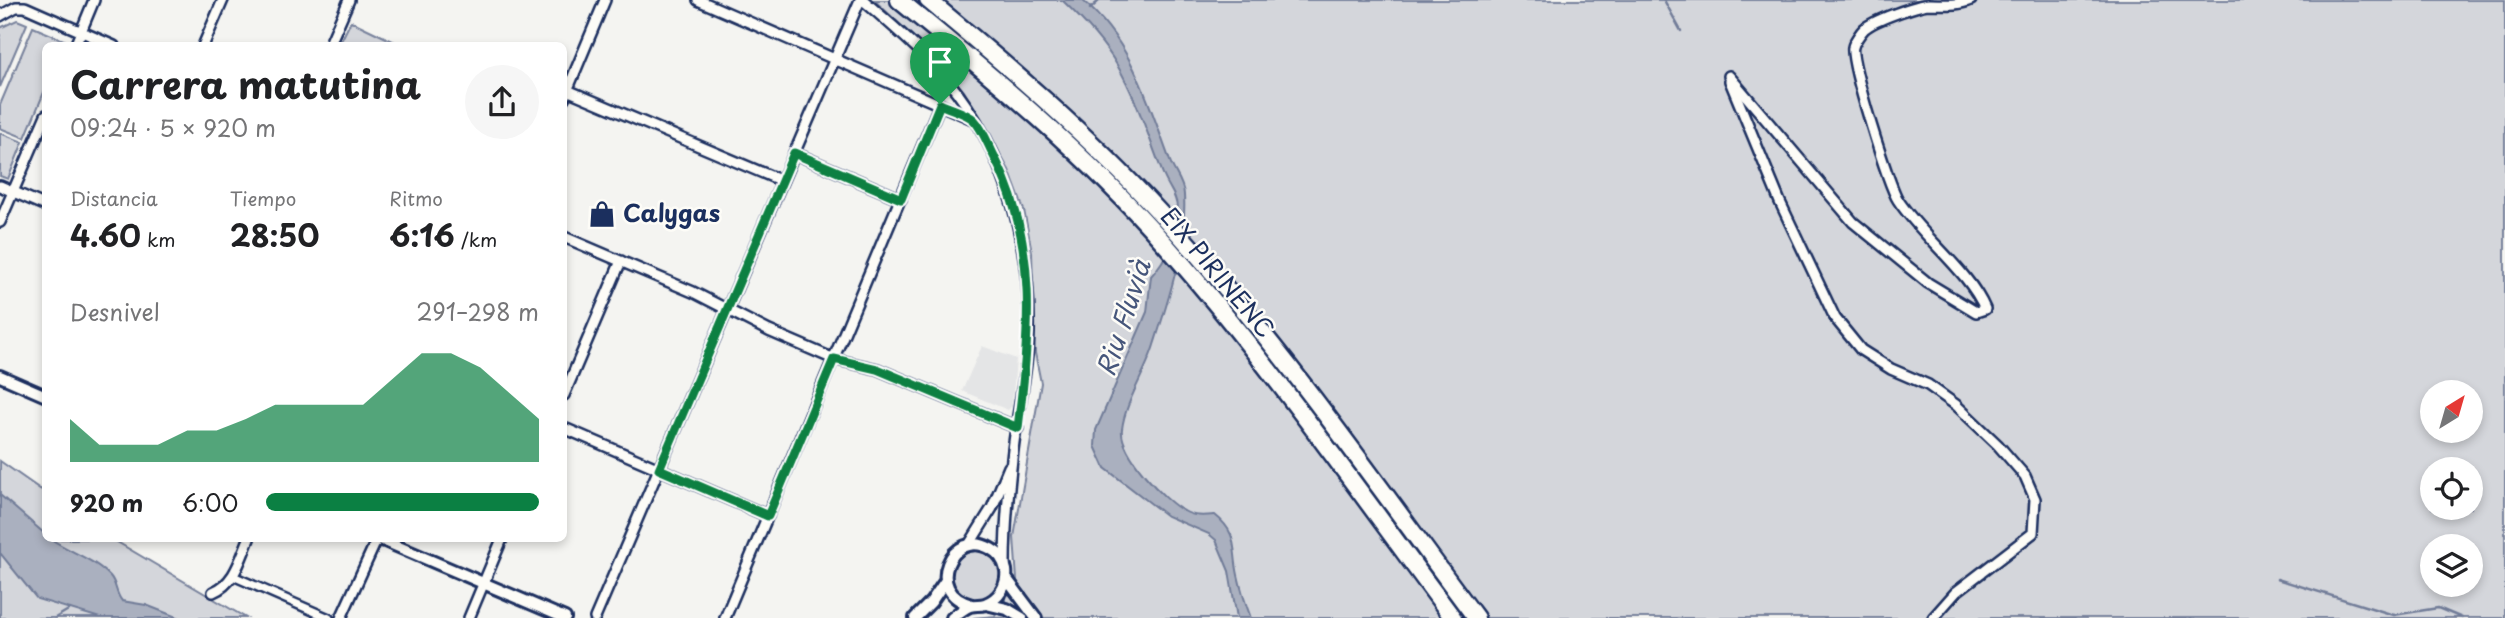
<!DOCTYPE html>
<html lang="es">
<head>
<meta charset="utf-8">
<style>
  body { margin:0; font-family:"Playpen Sans",sans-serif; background:#f6f6f6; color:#202124; height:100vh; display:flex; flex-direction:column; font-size:26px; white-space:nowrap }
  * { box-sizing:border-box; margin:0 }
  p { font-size:23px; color:#757577 }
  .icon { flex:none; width:38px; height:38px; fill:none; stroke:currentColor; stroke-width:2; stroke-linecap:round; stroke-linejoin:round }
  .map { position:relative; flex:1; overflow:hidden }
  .sheet { position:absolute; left:42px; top:42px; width:525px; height:500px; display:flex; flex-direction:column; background:#fff; border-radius:10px; box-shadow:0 4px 10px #0003 }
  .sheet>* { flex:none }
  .needle { width:46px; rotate:37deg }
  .tools { position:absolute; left:2420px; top:380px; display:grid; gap:14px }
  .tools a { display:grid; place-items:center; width:63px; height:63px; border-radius:50%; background:#fff; box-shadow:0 4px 10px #0003; font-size:35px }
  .pin { position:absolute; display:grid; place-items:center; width:60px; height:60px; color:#fff; margin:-72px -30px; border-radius:50% 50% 50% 0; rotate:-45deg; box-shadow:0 0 7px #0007 }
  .pin .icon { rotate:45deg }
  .round { display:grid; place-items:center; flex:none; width:74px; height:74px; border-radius:37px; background:#f6f6f6 }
  .overview { display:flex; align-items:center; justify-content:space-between; height:119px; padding:0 28px }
  h1 { font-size:38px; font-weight:700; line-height:52px }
  .figures { display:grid; grid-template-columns:repeat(3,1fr); gap:10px; height:119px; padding:7px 28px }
  .figures div { display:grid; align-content:center }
  .figures b { font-size:30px; font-weight:700 }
  .figures small { font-size:19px; font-weight:400 }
  .figures p { font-size:19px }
  .chart { height:196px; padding:14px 28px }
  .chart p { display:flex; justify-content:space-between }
  .chart svg { width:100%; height:126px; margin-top:7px; fill:#0b8043; opacity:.7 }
  ul { padding:0 28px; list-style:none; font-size:23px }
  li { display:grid; grid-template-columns:112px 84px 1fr; align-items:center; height:52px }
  li i { height:18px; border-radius:9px; background:#0b8043 }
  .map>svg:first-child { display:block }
  .built { fill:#e4e5e6 }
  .green { fill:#d4d6db; stroke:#78829c; stroke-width:2; fill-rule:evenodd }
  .water { fill:#aab0bf; stroke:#717c98; stroke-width:2 }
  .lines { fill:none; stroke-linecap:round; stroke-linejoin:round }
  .stream { stroke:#717c98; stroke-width:2.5 }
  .pedestrian-casing { stroke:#1b2f5e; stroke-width:12 }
  .minor-casing { stroke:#1b2f5e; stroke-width:14 }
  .tertiary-casing { stroke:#1b2f5e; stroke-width:16 }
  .motorway-casing { stroke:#1b2f5e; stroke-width:21 }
  .pedestrian { stroke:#fdfcf7; stroke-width:7 }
  .minor { stroke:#fdfcf7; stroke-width:9 }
  .tertiary { stroke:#fdfcf7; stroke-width:10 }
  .motorway { stroke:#fdfcf7; stroke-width:16 }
  .route-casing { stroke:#fff; stroke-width:14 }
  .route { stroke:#0b8043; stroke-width:9 }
  .labels { text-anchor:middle; stroke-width:5; stroke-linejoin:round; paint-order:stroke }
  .poi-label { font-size:24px; font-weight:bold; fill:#1b2f5e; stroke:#fdfcf7; text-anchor:start }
  .street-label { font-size:24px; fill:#1b2f5e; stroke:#fdfcf7 }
  .water-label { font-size:26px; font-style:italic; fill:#46567b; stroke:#fdfcf7 }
</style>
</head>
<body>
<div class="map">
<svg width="2505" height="618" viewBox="0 0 2505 618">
  <rect width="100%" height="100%" fill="#f4f4f1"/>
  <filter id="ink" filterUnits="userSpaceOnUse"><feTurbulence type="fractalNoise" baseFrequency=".0143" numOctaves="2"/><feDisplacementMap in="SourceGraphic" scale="14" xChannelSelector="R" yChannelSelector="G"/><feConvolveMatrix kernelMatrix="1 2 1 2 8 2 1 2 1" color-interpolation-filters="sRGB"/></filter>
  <g filter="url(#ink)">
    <path class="built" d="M982 346 1016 359 1012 406 1008 410 962 391Z"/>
    <path class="green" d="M874 0H2505V618H973L995 616 1017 580 1014 537 1041 383 1035 353 1032 252 1024 210 1009 170 964 91 931 53ZM2432 392H2471V430H2432ZM2432 469H2471V508H2432ZM2432 546H2471V584H2432Z
      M17 20 27 24 0 87V28Z
      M351 21 401 45H339Z
      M33 27 66 41 64 45 46 46 45 90 25 138 0 128V105Z
      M0 133 23 142 8 179 0 176Z
      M0 461 40 489 45 491 46 539H112L246 618H0Z
      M952 575a24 24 0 1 1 48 0a24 24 0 1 1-48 0Z"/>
    <path class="water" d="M1062 0H1082C1132 42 1148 102 1170 161 1174 172 1184 183 1184 195 1187 244 1169 298 1154 345 1146 372 1125 402 1122 429 1119 452 1165 502 1184 511 1194 517 1204 516 1215 515 1239 534 1232 549 1238 575 1241 589 1246 605 1251 618H1237L1229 571 1216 540 1209 534 1167 516 1105 468 1095 446 1096 430 1147 312 1151 276C1167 259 1179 232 1177 208 1177 195 1167 186 1163 174 1150 140 1135 95 1117 65 1103 41 1082 19 1062 0Z
      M0 495 45 534 46 539H51C70 552 94 559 110 576 117 584 115 593 122 601L146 605 179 618H100L37 599 0 553Z"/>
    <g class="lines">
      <path class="stream" d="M1664 0 1681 31
        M1090 9 1100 0
        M2277 579 2394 615 2438 608 2462 618
        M55 618 70 609"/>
      <defs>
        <path id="pedestrian" d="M233 576 329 618"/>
        <path id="minor" d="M698 0 973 119
          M863 0C887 21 912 42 934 65 1001 136 1031 236 1029 333 1027 376 1016 417 1012 459 1008 494 1005 530 1005 565
          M0 16 16 7H25L114 46
          M75 46 94 0
          M203 46 223 0
          M329 46 349 0
          M1729 76 1853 222 1928 283 1976 312 1985 309C1969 271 1923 238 1898 200 1889 186 1849 60 1853 47 1854 42 1861 32 1864 29 1874 20 1917 5 1929 4 1944 4 1958 6 1971 0
          M1730 81 1780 202 1835 318 1861 350 1891 369 1928 385 1956 405 1998 445 2025 476 2035 499 2033 533 1956 592 1933 618
          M567 90 782 181
          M564 98 605 0
          M794 153 901 199
          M0 186 46 206
          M0 222 46 115
          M564 237 693 292 769 331 834 359 877 369 1018 428
          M564 395 621 261
          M564 428 768 516
          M969 545 992 508 1009 467
          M213 592C235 583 240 560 249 539
          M341 618 377 539
          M469 618 502 539
          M595 618 860 0
          M725 618 940 104"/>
        <path id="tertiary" d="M0 376 46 396
          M380 539 565 618
          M1006 578 1036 618
          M986 604 1007 609 1022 618
          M915 618 931 602 946 580
          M952 618C957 614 963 609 970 606 975 604 980 606 985 604 999 599 1008 585 1006 570 1004 561 999 553 991 549 952 526 922 593 972 605"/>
        <path id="motorway" d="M899 0C992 76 1085 153 1165 244 1269 362 1359 492 1453 618
          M928 0C1009 67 1088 135 1159 212 1276 338 1374 481 1476 618"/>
      </defs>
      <use href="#pedestrian" class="pedestrian-casing"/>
      <use href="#minor" class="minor-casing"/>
      <use href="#tertiary" class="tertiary-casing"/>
      <use href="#motorway" class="motorway-casing"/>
      <use href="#pedestrian" class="pedestrian"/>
      <use href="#minor" class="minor"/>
      <use href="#tertiary" class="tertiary"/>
      <use href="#motorway" class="motorway"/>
    </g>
  </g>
  <g class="lines" filter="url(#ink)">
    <defs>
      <path id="route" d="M940 104C950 109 967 113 974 120 983 129 989 147 995 158 1039 245 1029 336 1018 428L877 369 834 359 768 516 659 469 794 153 901 199Z"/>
    </defs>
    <use href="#route" class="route-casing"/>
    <use href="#route" class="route"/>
  </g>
  <defs>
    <symbol id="shop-bare" viewBox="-9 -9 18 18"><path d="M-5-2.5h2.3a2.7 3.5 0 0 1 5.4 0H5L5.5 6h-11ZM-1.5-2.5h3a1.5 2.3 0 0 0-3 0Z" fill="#1b2f5e" stroke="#fdfcf7" stroke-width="2.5" paint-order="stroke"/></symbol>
  </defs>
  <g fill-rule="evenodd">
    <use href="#shop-bare" x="583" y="195" width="38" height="38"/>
  </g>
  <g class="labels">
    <g class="poi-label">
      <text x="623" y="222">Calygas</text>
    </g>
    <g class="street-label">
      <text transform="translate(1217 273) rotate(50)" y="8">EIX PIRINENC</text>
    </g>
    <g class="water-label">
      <text transform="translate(1124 318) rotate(-72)" y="9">Riu Fluvià</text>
    </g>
  </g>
</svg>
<div class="tools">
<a><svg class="needle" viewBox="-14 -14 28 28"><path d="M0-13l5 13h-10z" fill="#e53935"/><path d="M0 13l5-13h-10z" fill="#757577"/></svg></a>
<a><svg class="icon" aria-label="locate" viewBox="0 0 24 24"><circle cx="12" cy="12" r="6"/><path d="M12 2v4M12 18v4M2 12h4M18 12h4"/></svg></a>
<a><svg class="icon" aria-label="layers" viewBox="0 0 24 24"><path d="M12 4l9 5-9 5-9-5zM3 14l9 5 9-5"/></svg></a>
</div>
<div class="pin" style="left:940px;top:104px;background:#1e9e55"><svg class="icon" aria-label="arrive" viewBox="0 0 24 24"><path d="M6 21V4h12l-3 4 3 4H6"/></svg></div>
<section class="sheet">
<div class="overview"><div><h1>Carrera matutina</h1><p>09:24 · 5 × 920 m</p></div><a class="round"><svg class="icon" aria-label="share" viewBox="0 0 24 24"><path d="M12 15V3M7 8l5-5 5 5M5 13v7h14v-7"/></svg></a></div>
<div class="figures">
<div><p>Distancia</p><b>4.60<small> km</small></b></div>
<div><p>Tiempo</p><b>28:50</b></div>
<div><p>Ritmo</p><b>6:16<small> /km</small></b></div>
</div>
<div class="chart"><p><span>Desnivel</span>291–298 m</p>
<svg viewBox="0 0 160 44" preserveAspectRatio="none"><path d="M0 44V29L10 38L20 38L30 38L40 33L50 33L60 29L70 24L80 24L90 24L100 24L110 15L120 6L130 6L140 11L150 20L160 29V44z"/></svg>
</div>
<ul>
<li><b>920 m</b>6:00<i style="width:100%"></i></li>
</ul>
</section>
</div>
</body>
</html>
